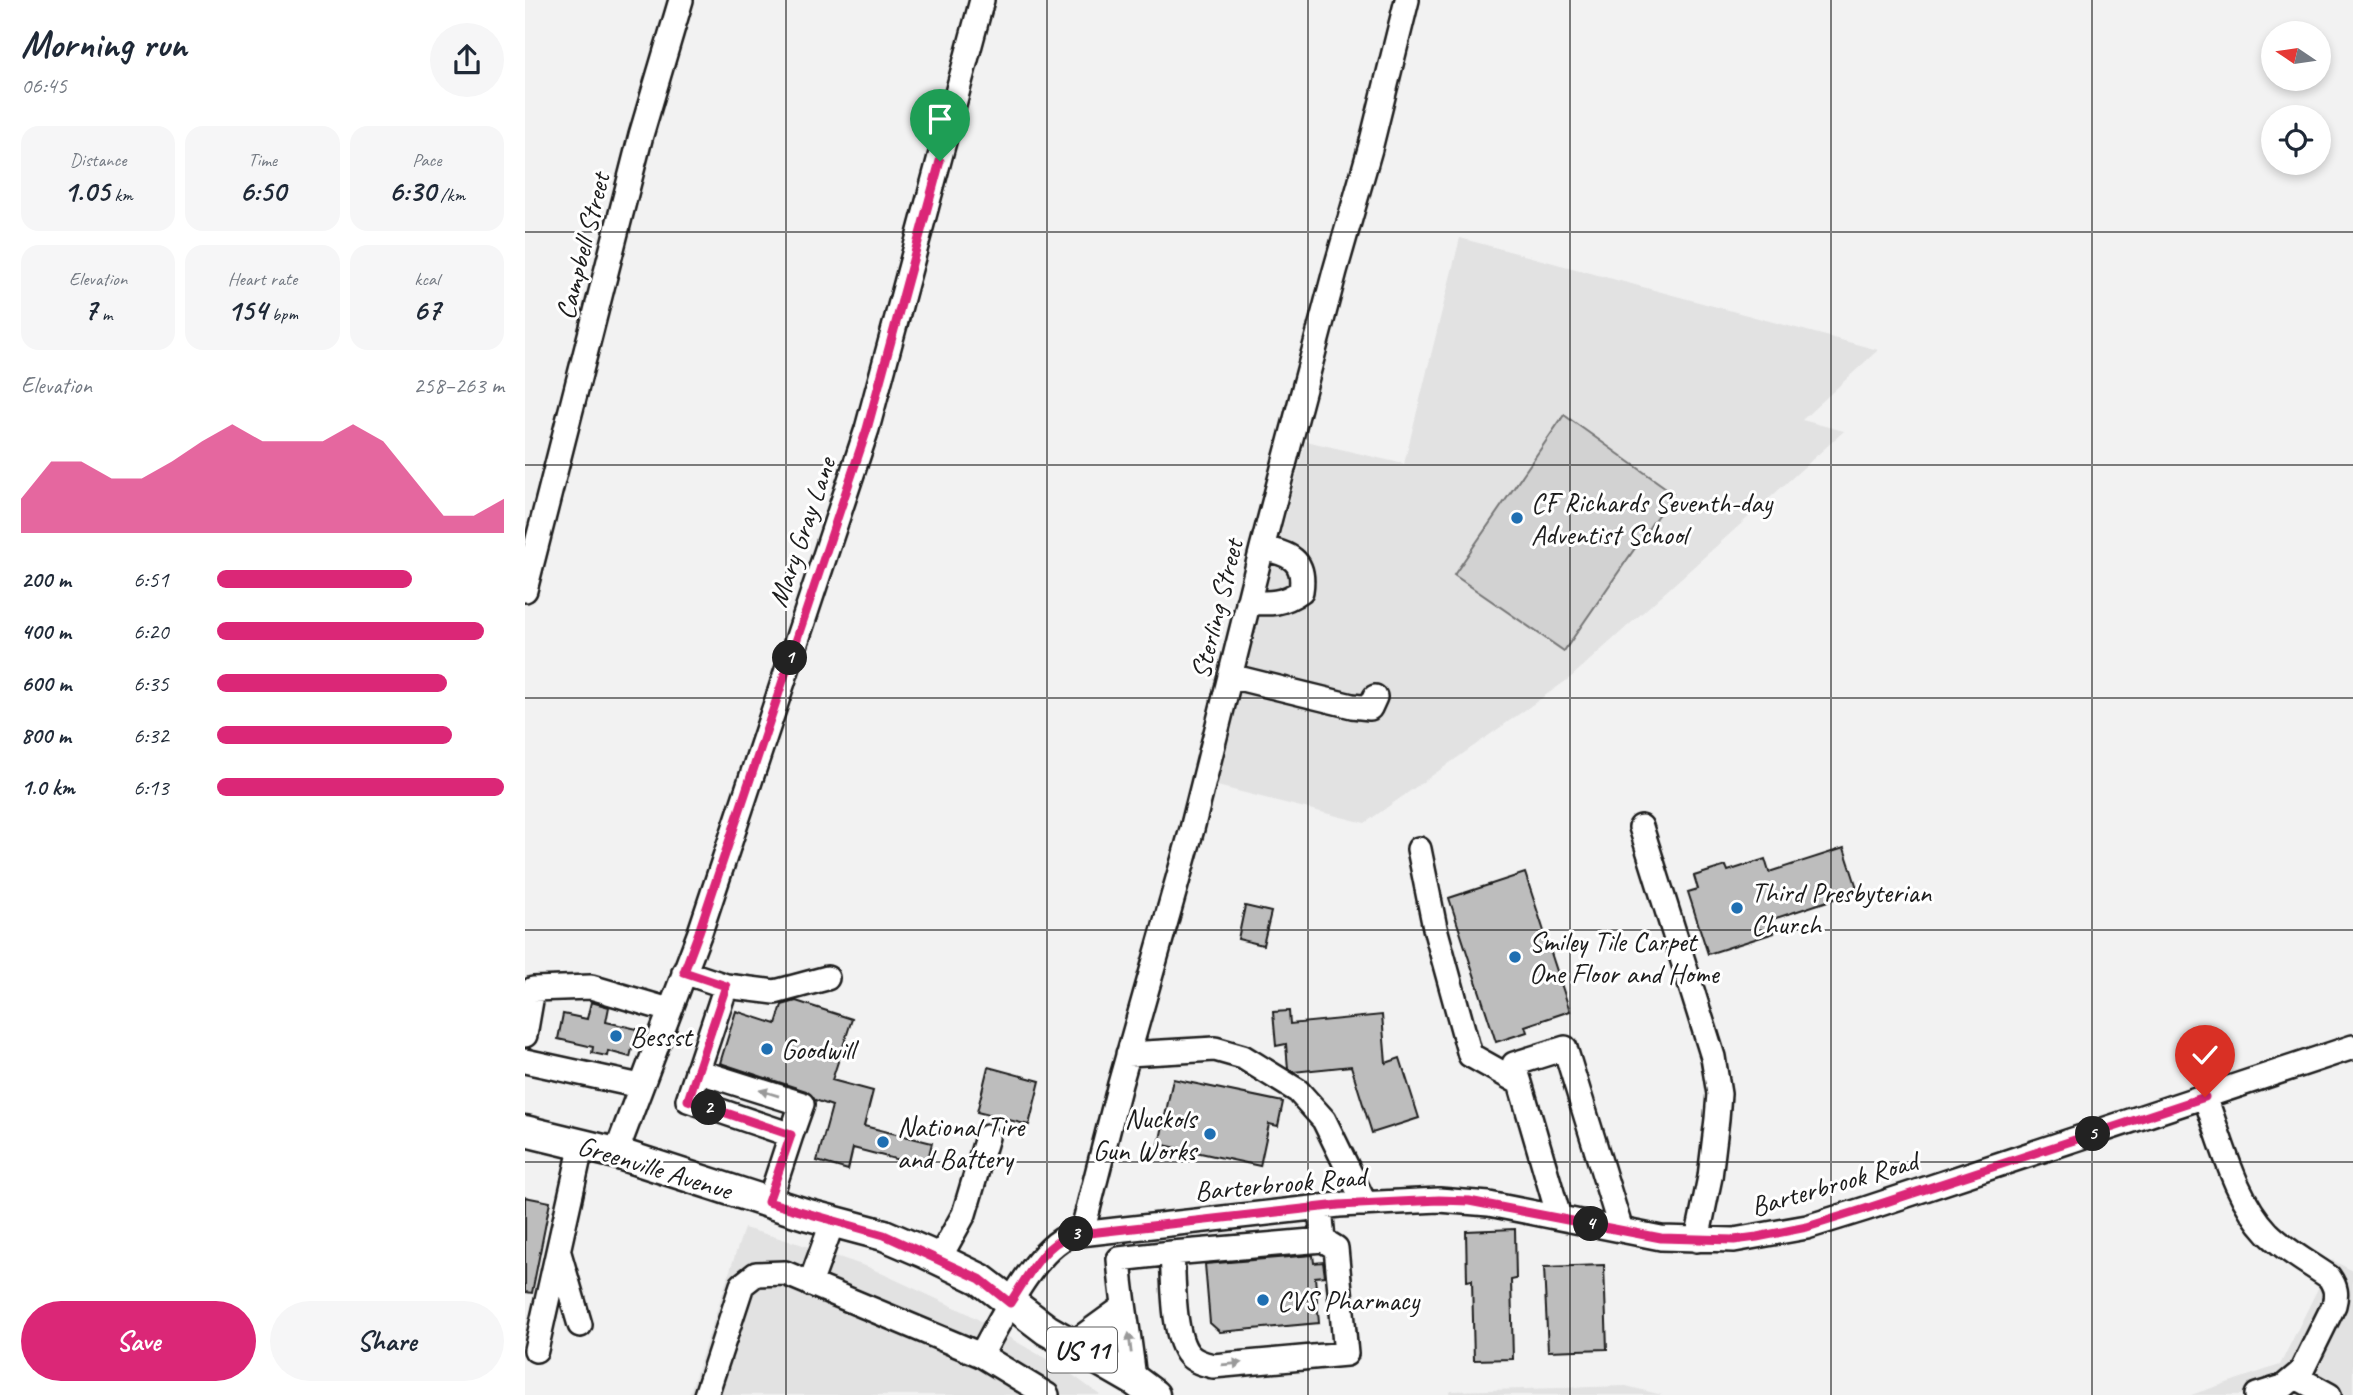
<!DOCTYPE html>
<html lang="en">
<head>
<meta charset="utf-8">
<style>
  body { margin:0; font-family:Caveat,sans-serif; background:#f6f6f7; color:#1f2937; height:100vh; display:flex; flex-direction:column; font-size:26px; white-space:nowrap }
  * { box-sizing:border-box; margin:0 }
  p { font-size:23px; color:#747a83 }
  .icon { flex:none; width:38px; height:38px; fill:none; stroke:currentColor; stroke-width:2; stroke-linecap:round; stroke-linejoin:round }
  .map { position:relative; flex:1; overflow:hidden }
  .drawer { display:flex; flex-direction:column; background:#fff; width:525px }
  .drawer>* { flex:none }
  .needle { width:46px; rotate:283deg }
  .fabs { position:absolute; left:1736px; top:21px; display:grid; gap:14px }
  .fabs a { display:grid; place-items:center; width:70px; height:70px; border-radius:50%; background:#fff; box-shadow:0 4px 10px #0003; font-size:35px }
  .pin { position:absolute; display:grid; place-items:center; width:60px; height:60px; color:#fff; margin:-72px -30px; border-radius:50% 50% 50% 0; rotate:-45deg; box-shadow:0 0 7px #0007 }
  .pin .icon { rotate:45deg }
  .km { position:absolute; width:35px; height:35px; margin:-18px; border-radius:50%; background:#222; color:#fff; font-size:19px; line-height:35px; text-align:center }
  .round { display:grid; place-items:center; flex:none; width:74px; height:74px; border-radius:37px; background:#f6f6f7 }
  .overview { display:flex; align-items:center; justify-content:space-between; height:119px; padding:0 21px }
  h1 { font-size:38px; font-weight:800; line-height:52px }
  .stats { display:grid; grid-template-columns:repeat(3,1fr); gap:10px; height:119px; padding:7px 21px }
  .stats div { display:grid; align-content:center; border-radius:18px; background:#f6f6f7; text-align:center }
  .stats b { font-size:30px; font-weight:800 }
  .stats small { font-size:19px; font-weight:400 }
  .stats p { font-size:19px }
  .chart { height:196px; padding:14px 21px }
  .chart p { display:flex; justify-content:space-between }
  .chart svg { width:100%; height:126px; margin-top:7px; fill:#db2777; opacity:.7 }
  .action { display:flex; gap:14px; margin-top:auto; padding:14px 21px }
  .action a { flex:1; height:80px; border-radius:42px; background:#db2777; color:#fff; font-size:28px; font-weight:800; line-height:80px; text-align:center }
  .action a+a { background:#f6f6f7; color:#1f2937 }
  ul { padding:0 21px; list-style:none; font-size:23px }
  li { display:grid; grid-template-columns:112px 84px 1fr; align-items:center; height:52px }
  li i { height:18px; border-radius:9px; background:#db2777 }
  main { display:flex; flex:1; min-height:0 }
  .map>svg:first-child { display:block }
  .built { fill:#e2e2e2 }
  .green { fill:#d2d2d2; stroke:#777; stroke-width:2 }
  .building { fill:#bdbdbd; stroke:#1c1c1c; stroke-width:2 }
  .lines { fill:none; stroke-linecap:round; stroke-linejoin:round }
  .minor-casing { stroke:#1c1c1c; stroke-width:28 }
  .major-casing { stroke:#1c1c1c; stroke-width:35 }
  .minor { stroke:#fff; stroke-width:23 }
  .major { stroke:#fff; stroke-width:30 }
  .oneway { fill:#999 }
  .route-casing { stroke:#fff; stroke-width:14 }
  .route { stroke:#db2777; stroke-width:9 }
  .grid { fill:none; stroke:#1c1c1c; stroke-width:2; stroke-opacity:0.55 }
  .poi-dot { fill:#1f6fb2; stroke:#fff; stroke-width:2.5 }
  .labels { text-anchor:middle; stroke-width:6; stroke-linejoin:round; paint-order:stroke }
  .shield { fill:#fff; stroke:#606060; stroke-width:2 }
  .shield-label { font-size:26px; font-weight:bold; fill:#1c1c1c }
  .street-label { font-size:28px; fill:#1c1c1c; stroke:#fff }
  .poi-label { font-size:28px; fill:#1c1c1c; stroke:#fff; text-anchor:start }
</style>
</head>
<body>
<main>
<section class="drawer">
<div class="overview"><div><h1>Morning run</h1><p>06:45</p></div><a class="round"><svg class="icon" aria-label="share" viewBox="0 0 24 24"><path d="M12 15V3M7 8l5-5 5 5M5 13v7h14v-7"/></svg></a></div>
<div class="stats">
<div><p>Distance</p><b>1.05<small> km</small></b></div>
<div><p>Time</p><b>6:50</b></div>
<div><p>Pace</p><b>6:30<small> /km</small></b></div>
</div>
<div class="stats">
<div><p>Elevation</p><b>7<small> m</small></b></div>
<div><p>Heart rate</p><b>154<small> bpm</small></b></div>
<div><p>kcal</p><b>67</b></div>
</div>
<div class="chart"><p><span>Elevation</span>258–263 m</p>
<svg viewBox="0 0 160 44" preserveAspectRatio="none"><path d="M0 44V32L10 19L20 19L30 25L40 25L50 19L60 12L70 6L80 12L90 12L100 12L110 6L120 12L130 25L140 38L150 38L160 32V44z"/></svg>
</div>
<ul>
<li><b>200 m</b>6:51<i style="width:68%"></i></li>
<li><b>400 m</b>6:20<i style="width:93%"></i></li>
<li><b>600 m</b>6:35<i style="width:80%"></i></li>
<li><b>800 m</b>6:32<i style="width:82%"></i></li>
<li><b>1.0 km</b>6:13<i style="width:100%"></i></li>
</ul>
<div class="action"><a>Save</a><a>Share</a></div>
</section>
<div class="map">
<svg width="1828" height="1395" viewBox="0 0 1828 1395">
  <rect width="100%" height="100%" fill="#f2f2f2"/>
  <filter id="ink" filterUnits="userSpaceOnUse"><feTurbulence type="fractalNoise" baseFrequency=".0143" numOctaves="2"/><feDisplacementMap in="SourceGraphic" scale="14" xChannelSelector="R" yChannelSelector="G"/><feConvolveMatrix kernelMatrix="1 2 1 2 8 2 1 2 1" color-interpolation-filters="sRGB"/></filter>
  <g filter="url(#ink)">
    <path class="built" d="M935 238 1353 350 1277 420 1319 431 1045 678 840 823 688 785 781 441 879 464Z
      M219 1228 275 1244 343 1267 442 1313 542 1371 575 1395H164Z
      M1807 1260 1828 1271V1395H1666L1755 1365Z
      M1101 1386 1137 1395H924L926 1391Z"/>
    <path class="green" d="M1039 415 1148 493 1039 651 929 575Z"/>
    <path class="building" d="M1319 848 1333 891 1245 920 1249 933 1183 954 1163 892 1173 889 1169 876 1201 866 1203 871 1240 859 1244 872Z
      M1000 873 1045 1011 1000 1026 1002 1032 971 1042 924 898Z
      M720 906 746 912 738 945 713 939Z
      M271 1001 327 1019 307 1080 348 1091 339 1126 407 1143 401 1167 328 1148 323 1170 292 1161 307 1106 290 1100 281 1091 195 1063 211 1011 251 1024 257 1005Z
      M66 1002 84 1007 81 1022 112 1029 105 1057 83 1051 82 1056 67 1053 68 1047 33 1039 38 1014 62 1019Z
      M764 1011 765 1024 857 1015 861 1063 875 1058 894 1118 847 1133 826 1066 768 1072 763 1069 761 1044 751 1046 748 1012Z
      M463 1067 515 1081 504 1125 452 1112Z
      M648 1079 758 1102 753 1126 744 1124 735 1166 634 1144Z
      M0 1197 25 1202 7 1293 0 1292Z
      M990 1229 991 1279 986 1280 988 1359 949 1360 947 1280 942 1281 941 1231Z
      M788 1255 789 1263 798 1262 800 1276 790 1277 794 1323 695 1332 685 1323 680 1264Z
      M1079 1265 1082 1349 1023 1351 1019 1267Z"/>
    <g class="lines">
      <defs>
        <path id="minor" d="M0 590 116 135 156 0
          M723 602C745 604 758 604 776 591 781 559 764 554 737 548
          M705 676 827 706 845 708 850 697
          M1116 827 1188 1057 1194 1094 1192 1119 1185 1177 1172 1240
          M894 849 910 928 945 1055 995 1083 1034 1217
          M159 972 201 986 163 1100 266 1135 244 1202
          M201 986 250 992 302 978
          M0 1035 8 989 66 987 144 1010
          M603 1054 690 1049 718 1057 773 1091 799 1120 840 1204
          M0 1061 115 1086
          M172 1071 277 1104 266 1135
          M995 1083 989 1064 1040 1048 1096 1230
          M1680 1097C1697 1142 1709 1197 1743 1233 1761 1251 1784 1263 1804 1277 1811 1287 1812 1294 1809 1305L1776 1372 1758 1387 1732 1395
          M91 1153 175 932 342 429 457 0
          M795 1207 798 1240 647 1253C649 1278 647 1336 664 1355 670 1362 680 1364 688 1366L821 1354 811 1248 798 1240
          M557 1233 595 1084 667 829 737 548 810 271 845 149 882 0
          M34 1253 55 1325
          M414 1259 439 1214 462 1137
          M285 1284 308 1221
          M547 1344 598 1307
          M11 1350 57 1144
          M456 1355 522 1395
          M1771 1377 1804 1395
          M609 1380C605 1339 597 1300 594 1259L647 1253
          M181 1395 217 1285 231 1274 260 1273 456 1355C475 1321 510 1248 546 1235L814 1205 914 1200 964 1204 1136 1238 1209 1240 1282 1227 1340 1209 1828 1047"/>
        <path id="major" d="M0 1131 91 1153 280 1214 359 1235 401 1253 455 1279 522 1330 609 1380 629 1395"/>
      </defs>
      <use href="#minor" class="minor-casing"/>
      <use href="#major" class="major-casing"/>
      <use href="#minor" class="minor"/>
      <use href="#major" class="major"/>
    </g>
    <defs><path id="oneway-solid" d="M-6-.8H1V-3.2L6.5 0L1 3.2V.8H-6Z" transform="scale(1.75)"/></defs>
    <g class="oneway">
      <use href="#oneway-solid" transform="translate(244 1093) rotate(-163)"/>
      <use href="#oneway-solid" transform="translate(605 1343) rotate(-97)"/>
      <use href="#oneway-solid" transform="translate(707 1364) rotate(-5)"/>
    </g>
  </g>
  <g class="lines" filter="url(#ink)">
    <defs>
      <path id="route" d="M415 161 342 429 174 932 159 972 201 986 163 1100 266 1135 243 1202 359 1235 455 1279 485 1303C502 1278 517 1245 546 1235L814 1205 914 1200 944 1201 1136 1238 1209 1240 1232 1237 1282 1227 1340 1209 1680 1097"/>
    </defs>
    <use href="#route" class="route-casing"/>
    <use href="#route" class="route"/>
  </g>
  <path class="grid" d="M261 0V1395M522 0V1395M783 0V1395M1045 0V1395M1306 0V1395M1567 0V1395M0 232H1828M0 465H1828M0 698H1828M0 930H1828M0 1162H1828"/>
  <g class="poi-dot">
    <circle cx="992" cy="518" r="7"/>
    <circle cx="1212" cy="908" r="7"/>
    <circle cx="990" cy="957" r="7"/>
    <circle cx="91" cy="1036" r="7"/>
    <circle cx="242" cy="1049" r="7"/>
    <circle cx="685" cy="1134" r="7"/>
    <circle cx="358" cy="1142" r="7"/>
    <circle cx="738" cy="1300" r="7"/>
  </g>
  <g class="labels">
    <rect class="shield" x="522" y="1327.5" width="70" height="45" rx="5"/>
    <g class="shield-label">
      <text x="557" y="1359">US 11</text>
    </g>
    <g class="street-label">
      <text transform="translate(57 246) rotate(-76)" y="10">Campbell Street</text>
      <text transform="translate(276 532) rotate(-71)" y="10">Mary Gray Lane</text>
      <text transform="translate(691 609) rotate(-76)" y="10">Sterling Street</text>
      <text transform="translate(130 1167) rotate(17)" y="10">Greenville Avenue</text>
      <text transform="translate(755 1183) rotate(-5)" y="10">Barterbrook Road</text>
      <text transform="translate(1309 1183) rotate(-16)" y="10">Barterbrook Road</text>
    </g>
    <g class="poi-label">
      <text x="1006" y="512">CF Richards Seventh-day<tspan x="1006" dy="32">Adventist School</tspan></text>
      <text x="1226" y="902">Third Presbyterian<tspan x="1226" dy="32">Church</tspan></text>
      <text x="1004" y="951">Smiley Tile Carpet<tspan x="1004" dy="32">One Floor and Home</tspan></text>
      <text x="105" y="1046">Bessst</text>
      <text x="256" y="1059">Goodwill</text>
      <text x="671" y="1128" text-anchor="end">Nuckols<tspan x="671" dy="32">Gun Works</tspan></text>
      <text x="372" y="1136">National Tire<tspan x="372" dy="32">and Battery</tspan></text>
      <text x="752" y="1310">CVS Pharmacy</text>
    </g>
  </g>
</svg>
<div class="fabs">
<a><svg class="needle" viewBox="-14 -14 28 28"><path d="M0-13l5 13h-10z" fill="#e53935"/><path d="M0 13l5-13h-10z" fill="#747a83"/></svg></a>
<a><svg class="icon" aria-label="locate" viewBox="0 0 24 24"><circle cx="12" cy="12" r="6"/><path d="M12 2v4M12 18v4M2 12h4M18 12h4"/></svg></a>
</div>
<div class="pin" style="left:415px;top:161px;background:#1e9e55"><svg class="icon" aria-label="arrive" viewBox="0 0 24 24"><path d="M6 21V4h12l-3 4 3 4H6"/></svg></div>
<div class="pin" style="left:1680px;top:1097px;background:#d93025"><svg class="icon" aria-label="check" viewBox="0 0 24 24"><path d="M5 12l5 5 9-10"/></svg></div>
<b class="km" style="left:265px;top:658px">1</b>
<b class="km" style="left:184px;top:1108px">2</b>
<b class="km" style="left:551px;top:1234px">3</b>
<b class="km" style="left:1066px;top:1224px">4</b>
<b class="km" style="left:1568px;top:1134px">5</b>
</div>
</main>
</body>
</html>
